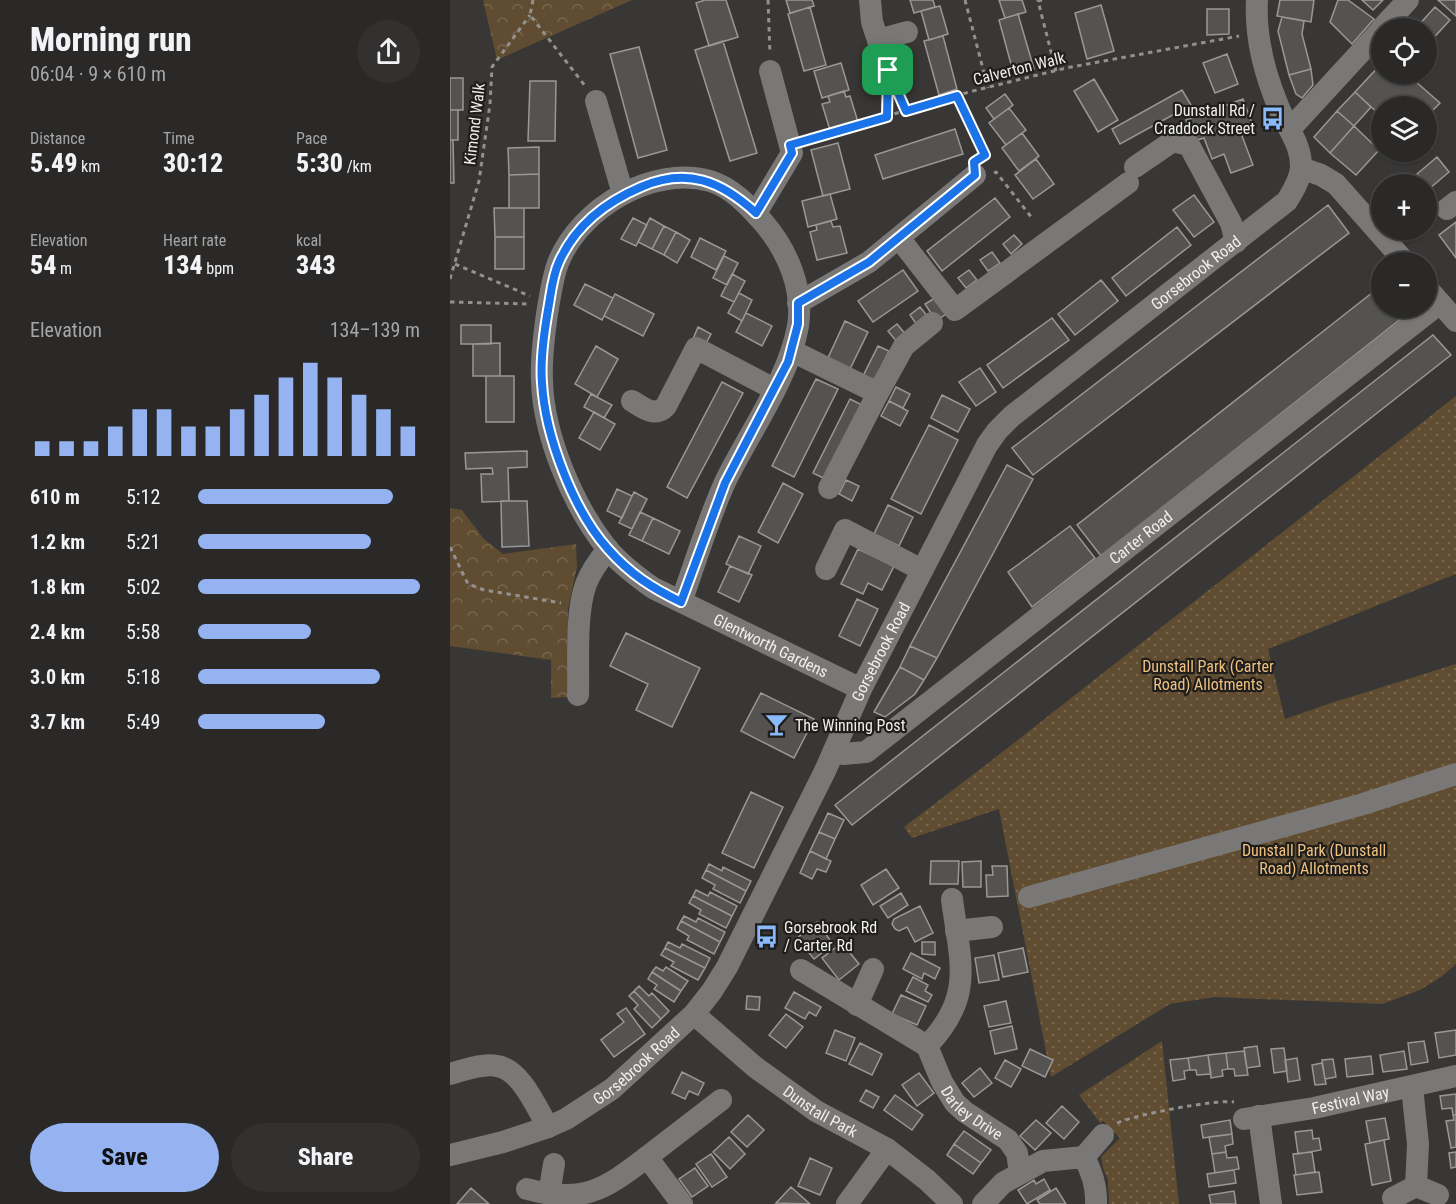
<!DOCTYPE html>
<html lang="en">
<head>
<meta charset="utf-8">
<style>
  body { margin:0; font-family:"Roboto Condensed",sans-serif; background:#323130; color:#f1f3f6; height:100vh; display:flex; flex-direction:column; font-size:22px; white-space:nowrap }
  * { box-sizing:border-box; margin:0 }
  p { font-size:20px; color:#a5a6a8 }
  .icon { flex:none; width:33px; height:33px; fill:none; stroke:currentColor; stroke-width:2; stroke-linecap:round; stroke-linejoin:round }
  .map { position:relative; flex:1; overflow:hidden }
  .details { display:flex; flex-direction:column; background:#2a2928; width:450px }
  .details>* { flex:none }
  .buttons { position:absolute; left:921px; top:18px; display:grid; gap:12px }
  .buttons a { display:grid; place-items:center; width:66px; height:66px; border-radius:50%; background:#2a2928; box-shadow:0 2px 4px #0004,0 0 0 2px #464545; font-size:30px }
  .pin { position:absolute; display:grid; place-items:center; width:51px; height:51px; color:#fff; margin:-26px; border-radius:12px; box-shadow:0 3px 9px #0006 }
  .round { display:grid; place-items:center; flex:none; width:63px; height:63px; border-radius:32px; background:#323130 }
  .overview { display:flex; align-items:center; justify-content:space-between; height:102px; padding:0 30px }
  h1 { font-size:33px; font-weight:800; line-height:45px }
  .metrics { display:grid; grid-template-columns:repeat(3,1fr); gap:9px; height:102px; padding:6px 30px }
  .metrics div { display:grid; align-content:center }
  .metrics b { font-size:26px; font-weight:800 }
  .metrics small { font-size:16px; font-weight:400 }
  .metrics p { font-size:16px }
  .chart { height:168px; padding:12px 30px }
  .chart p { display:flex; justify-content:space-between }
  .chart svg { width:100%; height:108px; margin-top:6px; stroke:#95b2f1; stroke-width:6 }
  .primary-button { display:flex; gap:12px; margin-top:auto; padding:12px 30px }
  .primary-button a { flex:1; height:69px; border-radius:36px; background:#95b2f1; color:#111; font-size:24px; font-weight:800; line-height:69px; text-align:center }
  .primary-button a+a { background:#323130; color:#f1f3f6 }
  ul { padding:0 30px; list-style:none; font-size:20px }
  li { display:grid; grid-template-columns:96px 72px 1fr; align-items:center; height:45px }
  li i { height:15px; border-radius:8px; background:#95b2f1 }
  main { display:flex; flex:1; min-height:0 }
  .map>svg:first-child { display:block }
  .grass { fill:url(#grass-dots) }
  .park { fill:url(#park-crowns) }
  .building { fill:#545351; stroke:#9a9896; stroke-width:1.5 }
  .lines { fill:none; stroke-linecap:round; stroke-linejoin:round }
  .path { stroke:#92918f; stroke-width:3; stroke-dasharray:4.5 4.5; stroke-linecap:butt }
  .minor { stroke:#7a7876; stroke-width:22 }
  .route-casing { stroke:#fff; stroke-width:12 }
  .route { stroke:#1a73e8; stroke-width:8 }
  .labels { text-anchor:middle; stroke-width:4.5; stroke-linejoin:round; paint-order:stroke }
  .street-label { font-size:16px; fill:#f0efee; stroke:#1f1e1d }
  .poi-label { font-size:16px; fill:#f0efee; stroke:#1f1e1d; text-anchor:start }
  .park-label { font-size:16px; fill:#f0c17c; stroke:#1f1e1d }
</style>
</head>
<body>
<main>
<section class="details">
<div class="overview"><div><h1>Morning run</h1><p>06:04 · 9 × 610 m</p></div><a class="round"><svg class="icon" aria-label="share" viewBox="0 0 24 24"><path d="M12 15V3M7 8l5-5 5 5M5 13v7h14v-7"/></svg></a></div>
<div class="metrics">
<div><p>Distance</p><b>5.49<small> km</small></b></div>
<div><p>Time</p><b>30:12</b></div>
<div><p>Pace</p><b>5:30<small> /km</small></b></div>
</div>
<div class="metrics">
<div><p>Elevation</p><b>54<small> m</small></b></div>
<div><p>Heart rate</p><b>134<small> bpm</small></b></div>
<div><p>kcal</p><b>343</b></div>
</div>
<div class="chart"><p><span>Elevation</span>134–139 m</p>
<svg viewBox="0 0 160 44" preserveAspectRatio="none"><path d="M5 44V38M15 44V38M25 44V38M35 44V32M45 44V25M55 44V25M65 44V32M75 44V32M85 44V25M95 44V19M105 44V12M115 44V6M125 44V12M135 44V19M145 44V25M155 44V32"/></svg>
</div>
<ul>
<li><b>610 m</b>5:12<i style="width:88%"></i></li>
<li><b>1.2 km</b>5:21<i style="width:78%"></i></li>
<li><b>1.8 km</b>5:02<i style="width:100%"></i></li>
<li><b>2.4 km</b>5:58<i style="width:51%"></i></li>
<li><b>3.0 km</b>5:18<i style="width:82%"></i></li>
<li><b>3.7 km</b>5:49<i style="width:57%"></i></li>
</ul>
<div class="primary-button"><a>Save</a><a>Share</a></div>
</section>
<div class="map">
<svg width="1006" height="1204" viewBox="0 0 1006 1204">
  <defs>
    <pattern id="grass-dots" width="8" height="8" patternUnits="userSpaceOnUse" patternTransform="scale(1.5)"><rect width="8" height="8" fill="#604c30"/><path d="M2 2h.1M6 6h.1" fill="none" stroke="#77664e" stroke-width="1.8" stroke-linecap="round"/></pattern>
    <pattern id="park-crowns" width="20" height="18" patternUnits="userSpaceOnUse" patternTransform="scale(1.5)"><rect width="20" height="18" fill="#604c30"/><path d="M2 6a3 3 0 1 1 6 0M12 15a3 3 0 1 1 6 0" fill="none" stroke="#77664e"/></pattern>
  </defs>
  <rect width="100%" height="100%" fill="#383735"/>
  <path class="grass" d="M1006 396V574L818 649 835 719 881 703 1006 664V964L991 977 970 990 932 1004 765 997 720 1004 601 1077 549 809 462 838 454 827 537 764Z
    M712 1041 729 1204H659L658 1180 653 1168 651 1157 670 1138 653 1121 650 1123 629 1095Z"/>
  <path class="park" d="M33 0H182L47 60Z
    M0 508 12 510 34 539 53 554 126 544 127 567 118 609 117 697 101 698V660L0 646Z"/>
  <path class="building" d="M255 0H276L288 37 259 46 246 3Z
    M336 0H362L364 6 340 13Z
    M460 0H483L485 7 464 13Z
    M549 0H572L576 12 555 18Z
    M830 0H864L861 22 827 16Z
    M888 0H898L924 19 902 44 880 22Z
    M912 0H933L923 10Z
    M988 0H1006V16Z
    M651 5 664 51 637 59 625 13Z
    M490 6 498 34 479 40 471 11Z
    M360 7 376 65 354 71 338 14Z
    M985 7 1000 20 976 46V28H966Z
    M757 9H779V34L757 35Z
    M568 14 584 69 564 75 549 20Z
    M832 17 854 21 852 34 861 69 839 75 828 31Z
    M493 36 507 89 489 95 474 41Z
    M273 41 307 153 280 161 245 50Z
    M189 47 217 150 188 158 160 54Z
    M777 54 788 84 765 93 753 63Z
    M391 63 399 90 372 98 364 71Z
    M932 63V74H957L990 103 976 117V106H932L930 115 905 92Z
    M861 69 863 85 852 98 846 94 839 75Z
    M0 78H13V110H0Z
    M644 79 668 120 648 132 624 91Z
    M80 81H106L105 141H78Z
    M732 90 741 105 670 144 662 129Z
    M394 91 396 97 400 96 408 122 380 130 372 104 380 102 378 96Z
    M905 92 921 107 904 126 887 111Z
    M555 94 563 105 544 119 536 108Z
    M793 99 802 123 789 128 803 165 781 173 774 154 762 159 754 138 744 141 736 120Z
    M559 108 576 130 556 145 539 123Z
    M0 110H8V140H0Z
    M887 111 904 126 880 153 864 137Z
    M904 126 929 150 906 175 880 153Z
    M505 129 513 154 433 179 425 155Z
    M572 133 589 156 569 171 552 148Z
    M0 140H3L4 183H0Z
    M388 143 400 189 373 196 361 150Z
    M89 147V174L59 175 58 148Z
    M987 157 999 172 979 189 967 174Z
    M586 159 604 184 583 199 565 175Z
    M89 174V208H59V175Z
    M380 194 387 219 358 227 352 201Z
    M744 195 764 222 744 237 723 210Z
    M545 198 560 217 492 271 477 251Z
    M878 205 899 233 583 475 562 448Z
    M44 208H74V237H45Z
    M183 218 197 225 186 246 171 239Z
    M200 218 214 226 202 249 188 242Z
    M381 221 383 227 390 226 397 253 367 260 360 232 367 230 366 225Z
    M1006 222V258L989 235Z
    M214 226 226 232 214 255 202 249Z
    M727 227 741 245 676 296 662 278Z
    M226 232 240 240 227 263 214 255Z
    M564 235 572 244 561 254 553 244Z
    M45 237H74V269H45Z
    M250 238 276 251 266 270 241 257Z
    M542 252 550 263 538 271 530 260Z
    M274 256 288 263 277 285 263 278Z
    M453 270 468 291 423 322 408 301Z
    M519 270 527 280 516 288 508 278Z
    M282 274 295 281 284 302 271 296Z
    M651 280 668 301 625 335 608 314Z
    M135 284 163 298 152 320 124 305Z
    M932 285V308H960L962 310 651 556 627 525Z
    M289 293 302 300 292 321 278 313Z
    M165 294 204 314 193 336 154 316Z
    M485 298 496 314 486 321 475 304Z
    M470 307 478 317 467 325 460 315Z
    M296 313 322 326 312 346 286 332Z
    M602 318 619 340 553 388 537 365Z
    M395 321 418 332 399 371 377 360Z
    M447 324 456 335 447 342 438 331Z
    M11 325H41V344H11Z
    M248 327 261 334 255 345 243 339Z
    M983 335 1001 355 402 825 385 805Z
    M50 343V376H23V344Z
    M146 346 168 359 147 397 125 384Z
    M428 346 439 351 423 383 412 378Z
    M530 368 546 392 526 406 509 382Z
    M36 376H64V422H36Z
    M366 379 388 389 344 477 322 466Z
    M272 382 293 393 237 498 217 487Z
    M446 387 460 394 453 408 439 401Z
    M141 394 162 405 154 418 134 407Z
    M492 395 520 409 508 432 481 418Z
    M400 399 412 405 375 479 363 473Z
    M439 401 458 411 450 426 431 416Z
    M144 412 165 424 150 450 129 438Z
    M479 425 508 440 471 514 441 499Z
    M77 451V467L58 468 59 501 32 502 31 474H43L42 468 16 469 15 453Z
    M557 465 583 479 487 658 460 646Z
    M396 480 409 486 402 501 389 494Z
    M333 483 353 494 328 543 308 532Z
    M167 489 182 496 172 518 157 511Z
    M184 492 197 499 182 529 169 523Z
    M51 501H77L79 546 52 547Z
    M438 505 463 517 449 546 424 534Z
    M190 512 203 518 192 541 179 535Z
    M203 518 230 531 219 554 192 541Z
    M620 526 645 558 582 607 558 572Z
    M289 536 311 546 298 574 276 564Z
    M408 549 444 566 432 590 418 583 413 594 391 584Z
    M280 566 302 575 289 602 268 592Z
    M407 599 428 609 410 646 389 636Z
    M176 633 250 668 222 727 186 710 198 684 160 666Z
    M460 646 487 658 474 680 450 667Z
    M450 667 474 680 465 694 435 717 424 712Z
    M311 693 364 719 344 758 291 731Z
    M301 792 333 807 304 868 272 853Z
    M378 813 394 820 385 839 369 832Z
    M369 832 385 839 376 859 360 851Z
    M360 851 381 861 376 872 367 869 362 879 350 873Z
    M481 861H509L508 884H480Z
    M531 861V887H513L512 862Z
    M259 864 272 871 273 867 301 881 296 891 256 870Z
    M542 866H557L558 896 537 897 536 875H543Z
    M436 869 449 888 423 905 411 885Z
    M256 870 296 891 290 903 263 889 265 885 252 878Z
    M246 890 258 896 260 892 287 906 282 916 243 896Z
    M451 893 458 905 438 918 430 906Z
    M243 896 282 916 276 928 249 914 251 910 239 903Z
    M470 906 483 933 465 942 457 927 449 931 445 929 442 924 444 919Z
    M234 916 246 922 248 918 275 932 270 942 231 921Z
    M231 921 270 942 264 954 237 940 239 936 227 929Z
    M367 922 383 944 364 959 347 938Z
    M218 942 230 948 232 944 260 958 255 968 215 948Z
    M472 942H485V955L472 954Z
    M392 943 409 964 389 980 372 958Z
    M215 948 255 968 248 980 221 966 224 962 211 955Z
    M573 948 578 972 553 977 548 953Z
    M461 953 490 968 485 979 474 973 472 979 453 969Z
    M544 955 549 980 529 983 525 958Z
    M206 967 213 971 216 967 238 981 231 991 202 972Z
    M202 972 231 991 224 1002 204 989 207 985 198 979Z
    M463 977 478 985 475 991 482 995 478 1002 456 991Z
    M189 986 199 996 202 993 219 1011 211 1019 184 991Z
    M184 991 211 1019 202 1028 184 1009 188 1005 179 996Z
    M344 992 371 1007 366 1016 359 1012 355 1019 335 1008Z
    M451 995 476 1006 467 1025 442 1014Z
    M297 996 310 997 309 1010 296 1009Z
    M556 1001 561 1023 539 1027 534 1006Z
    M176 1008 195 1034 164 1057 151 1040 174 1022 167 1014Z
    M336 1014 353 1027 336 1048 319 1035Z
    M562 1026 567 1049 545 1054 540 1031Z
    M385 1030 405 1038 396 1061 376 1053Z
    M1006 1030V1055L989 1058 985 1033Z
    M974 1041 978 1062 961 1065 958 1043Z
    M410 1043 432 1054 422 1075 399 1064Z
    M807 1046 810 1066 797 1068 794 1048Z
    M834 1048 837 1071 824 1073 821 1049Z
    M580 1049 603 1060 595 1077 572 1066Z
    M794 1051 798 1075 785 1076 784 1069H778L776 1053Z
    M954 1051 957 1069 933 1072 930 1055Z
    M776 1053 778 1069 772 1070 773 1076 761 1078 758 1055Z
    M758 1055 761 1074 747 1075 746 1070H740L738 1058Z
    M921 1056 923 1074 897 1077 895 1059Z
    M738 1058 740 1070 734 1071 735 1079 723 1081 720 1060Z
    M847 1058 850 1080 838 1082 835 1060Z
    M883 1059 886 1077 875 1079 872 1060Z
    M555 1060 571 1069 561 1087 545 1078Z
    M872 1063 876 1084 865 1085 862 1065Z
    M530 1068 542 1083 524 1097 512 1083Z
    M232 1072 254 1083 248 1095 239 1091 235 1099 222 1093Z
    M469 1073 484 1093 467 1106 452 1085Z
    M416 1090 429 1097 423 1108 410 1101Z
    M1006 1094V1115H1003L1002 1108 992 1109 990 1096Z
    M445 1095 473 1115 462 1130 434 1110Z
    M612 1106 629 1122 614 1139 596 1123Z
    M298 1115 314 1130 297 1147 281 1132Z
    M1003 1115H1006V1147L1001 1148 996 1121 1004 1120Z
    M935 1118 939 1139 920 1143 916 1121Z
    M586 1120 601 1133 585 1150 570 1136Z
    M780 1120 782 1134 753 1138 751 1125Z
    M862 1130 863 1139 869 1138 871 1150 848 1154 845 1132Z
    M514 1131 541 1150 531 1163 504 1144Z
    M782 1134 783 1144 775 1146 776 1152 762 1154 759 1137Z
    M279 1137 295 1154 280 1169 263 1152Z
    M934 1140 941 1181 922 1185 915 1144Z
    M504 1144 531 1163 523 1174 497 1155Z
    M776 1152 777 1158 787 1157 789 1169 765 1173 762 1154Z
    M862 1152 865 1172 846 1175 843 1154Z
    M1006 1152V1167L1001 1168 999 1153Z
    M261 1154 277 1177 262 1187 246 1164Z
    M360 1158 382 1168 370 1195 348 1186Z
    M245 1168 258 1186 242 1197 229 1179Z
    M784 1170 786 1183 759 1187 757 1174Z
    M869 1172 872 1192 847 1195 844 1175Z
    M594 1179 600 1190 577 1204 568 1190 584 1180 586 1184Z
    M341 1187 360 1204 326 1203Z
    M21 1188 39 1204H7Z
    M606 1188 616 1204H590L587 1200Z
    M784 1191 786 1204H761L759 1195Z"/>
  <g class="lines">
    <path class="path" d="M83 0 80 15 136 87
      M318 0 320 54
      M515 0 538 88
      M592 0 588 1 606 71
      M446 88 456 111
      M507 96 523 132 538 160
      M437 116V90
      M358 139 519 92 616 68 789 36
      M544 173 546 172 582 218
      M5 264 80 296
      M0 279 29 181 40 104 42 67 80 15
      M0 302 80 304
      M0 547 18 584 34 590 111 603
      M667 1123C684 1115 767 1099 784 1102"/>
    <g class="minor">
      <path d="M420 0 422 22 438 70"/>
      <path d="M932 28 958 0"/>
      <path d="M428 40 457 32"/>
      <path d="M146 101 173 194"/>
      <path d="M840 129 932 29"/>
      <path d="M685 167 723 141 739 145 781 223 786 242"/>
      <path d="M851 168 871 175 886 184 955 262"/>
      <path d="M997 209 1006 202"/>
      <path d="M306 213 342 153 320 71"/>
      <path d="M449 238 505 310 678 183"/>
      <path d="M976 287 1006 321"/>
      <path d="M348 303 419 262 525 175"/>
      <path d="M342 351 428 393 379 488"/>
      <path d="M428 393 454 346 482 323"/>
      <path d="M182 401C194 408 205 418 216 406L246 348 324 389"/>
      <path d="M376 569 395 530 472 570"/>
      <path id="s1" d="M231 602C246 561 258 519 276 480 299 433 339 378 348 326 354 288 337 250 313 222 299 206 281 187 260 181 202 165 130 208 108 263 102 279 100 297 97 314 94 335 91 358 92 380 93 435 123 505 156 547 169 563 186 576 203 588L411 689"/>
      <path d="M128 695C129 663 125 614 136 584 141 571 149 560 158 549"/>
      <path id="s2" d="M384 752 393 754 416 752 990 303"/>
      <path d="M579 897 910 805 1006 774"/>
      <path d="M506 931 542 927"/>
      <path id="s3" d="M351 970 477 1046 492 1082 505 1103 515 1112 558 1140 567 1153 570 1172"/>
      <path d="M407 1005 423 969"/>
      <path id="s4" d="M244 1014 305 1067 366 1111 437 1149 477 1180 502 1204"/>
      <path d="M477 1046C525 996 510 962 502 899"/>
      <path d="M0 1074C14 1070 33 1063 47 1066 71 1069 87 1109 98 1127"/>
      <path d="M962 1087 968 1144 966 1186"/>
      <path d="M809 1116 821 1204"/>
      <path id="s5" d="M794 1119 864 1108 1006 1076"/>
      <path id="s6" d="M0 1155 53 1142 98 1127 116 1119 162 1089 244 1014 262 991 277 967 375 771 411 689 537 445 547 431 562 416 837 201C843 191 850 180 851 168 852 145 837 128 829 108 815 75 805 36 807 0"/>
      <path d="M197 1157 271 1100"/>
      <path d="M634 1157 653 1135"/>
      <path d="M77 1189C132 1204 153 1191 197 1157L232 1204"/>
      <path d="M99 1194 104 1164"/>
      <path d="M943 1198 966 1186 988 1195"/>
      <path d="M397 1204 437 1149"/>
      <path d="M533 1204 553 1183 593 1161 634 1157C642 1172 647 1187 646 1204"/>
    </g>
  </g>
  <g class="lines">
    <defs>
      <path id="route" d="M438 70 456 111 507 96 535 155 524 162 525 175 419 262 348 303V324L338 362 275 483 231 602C202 588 180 574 158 549 123 510 95 435 92 383 90 359 94 333 98 310 101 294 102 277 109 262 125 226 156 202 191 187 237 167 271 181 306 213L342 153 340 145 437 117Z"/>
    </defs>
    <use href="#route" class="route-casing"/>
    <use href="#route" class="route"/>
  </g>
  <defs>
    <symbol id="bus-bare" viewBox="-9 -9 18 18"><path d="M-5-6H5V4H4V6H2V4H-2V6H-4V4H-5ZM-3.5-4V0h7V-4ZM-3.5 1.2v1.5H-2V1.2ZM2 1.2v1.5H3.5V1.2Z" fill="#89bafc" stroke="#1f1e1d" stroke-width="2.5" paint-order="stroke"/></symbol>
    <symbol id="bar-bare" viewBox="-9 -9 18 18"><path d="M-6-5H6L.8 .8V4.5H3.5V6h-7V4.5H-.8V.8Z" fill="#89bafc" stroke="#1f1e1d" stroke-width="2.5" paint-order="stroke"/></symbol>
  </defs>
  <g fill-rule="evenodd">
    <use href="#bus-bare" x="806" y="102" width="33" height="33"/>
    <use href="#bar-bare" x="310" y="708" width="33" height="33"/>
    <use href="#bus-bare" x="300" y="920" width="33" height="33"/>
  </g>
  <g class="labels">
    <g class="street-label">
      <text transform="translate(569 68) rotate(-14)" y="6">Calverton Walk</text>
      <text transform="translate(24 124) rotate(-83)" y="6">Kimond Walk</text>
      <text dy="6" stroke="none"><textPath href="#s6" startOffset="1200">Gorsebrook Road</textPath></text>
      <text dy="6" stroke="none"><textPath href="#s2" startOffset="381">Carter Road</textPath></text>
      <text dy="6" stroke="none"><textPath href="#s1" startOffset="1162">Glentworth Gardens</textPath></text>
      <text dy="6" stroke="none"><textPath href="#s6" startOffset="696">Gorsebrook Road</textPath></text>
      <text dy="6" stroke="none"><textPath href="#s6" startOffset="210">Gorsebrook Road</textPath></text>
      <text dy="6" stroke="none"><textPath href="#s5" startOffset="108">Festival Way</textPath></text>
      <text dy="6" stroke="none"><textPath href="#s3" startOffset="230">Darley Drive</textPath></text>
      <text dy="6" stroke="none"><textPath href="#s4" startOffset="160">Dunstall Park</textPath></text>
    </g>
    <g class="poi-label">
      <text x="805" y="116" text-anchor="end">Dunstall Rd /<tspan x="805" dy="18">Craddock Street</tspan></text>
      <text x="345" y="731">The Winning Post</text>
      <text x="334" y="933">Gorsebrook Rd<tspan x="334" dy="18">/ Carter Rd</tspan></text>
    </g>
    <g class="park-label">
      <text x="758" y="672">Dunstall Park (Carter<tspan x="758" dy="18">Road) Allotments</tspan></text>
      <text x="864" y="856">Dunstall Park (Dunstall<tspan x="864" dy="18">Road) Allotments</tspan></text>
    </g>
  </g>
</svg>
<div class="buttons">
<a><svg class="icon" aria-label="locate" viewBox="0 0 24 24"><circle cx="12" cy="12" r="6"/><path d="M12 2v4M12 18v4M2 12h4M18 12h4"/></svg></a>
<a><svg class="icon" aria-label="layers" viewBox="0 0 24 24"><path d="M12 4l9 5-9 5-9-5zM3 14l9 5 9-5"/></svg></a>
<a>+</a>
<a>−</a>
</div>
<div class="pin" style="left:438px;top:70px;background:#1e9e55"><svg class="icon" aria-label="arrive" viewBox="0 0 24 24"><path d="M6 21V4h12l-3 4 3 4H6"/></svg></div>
</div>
</main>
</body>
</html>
